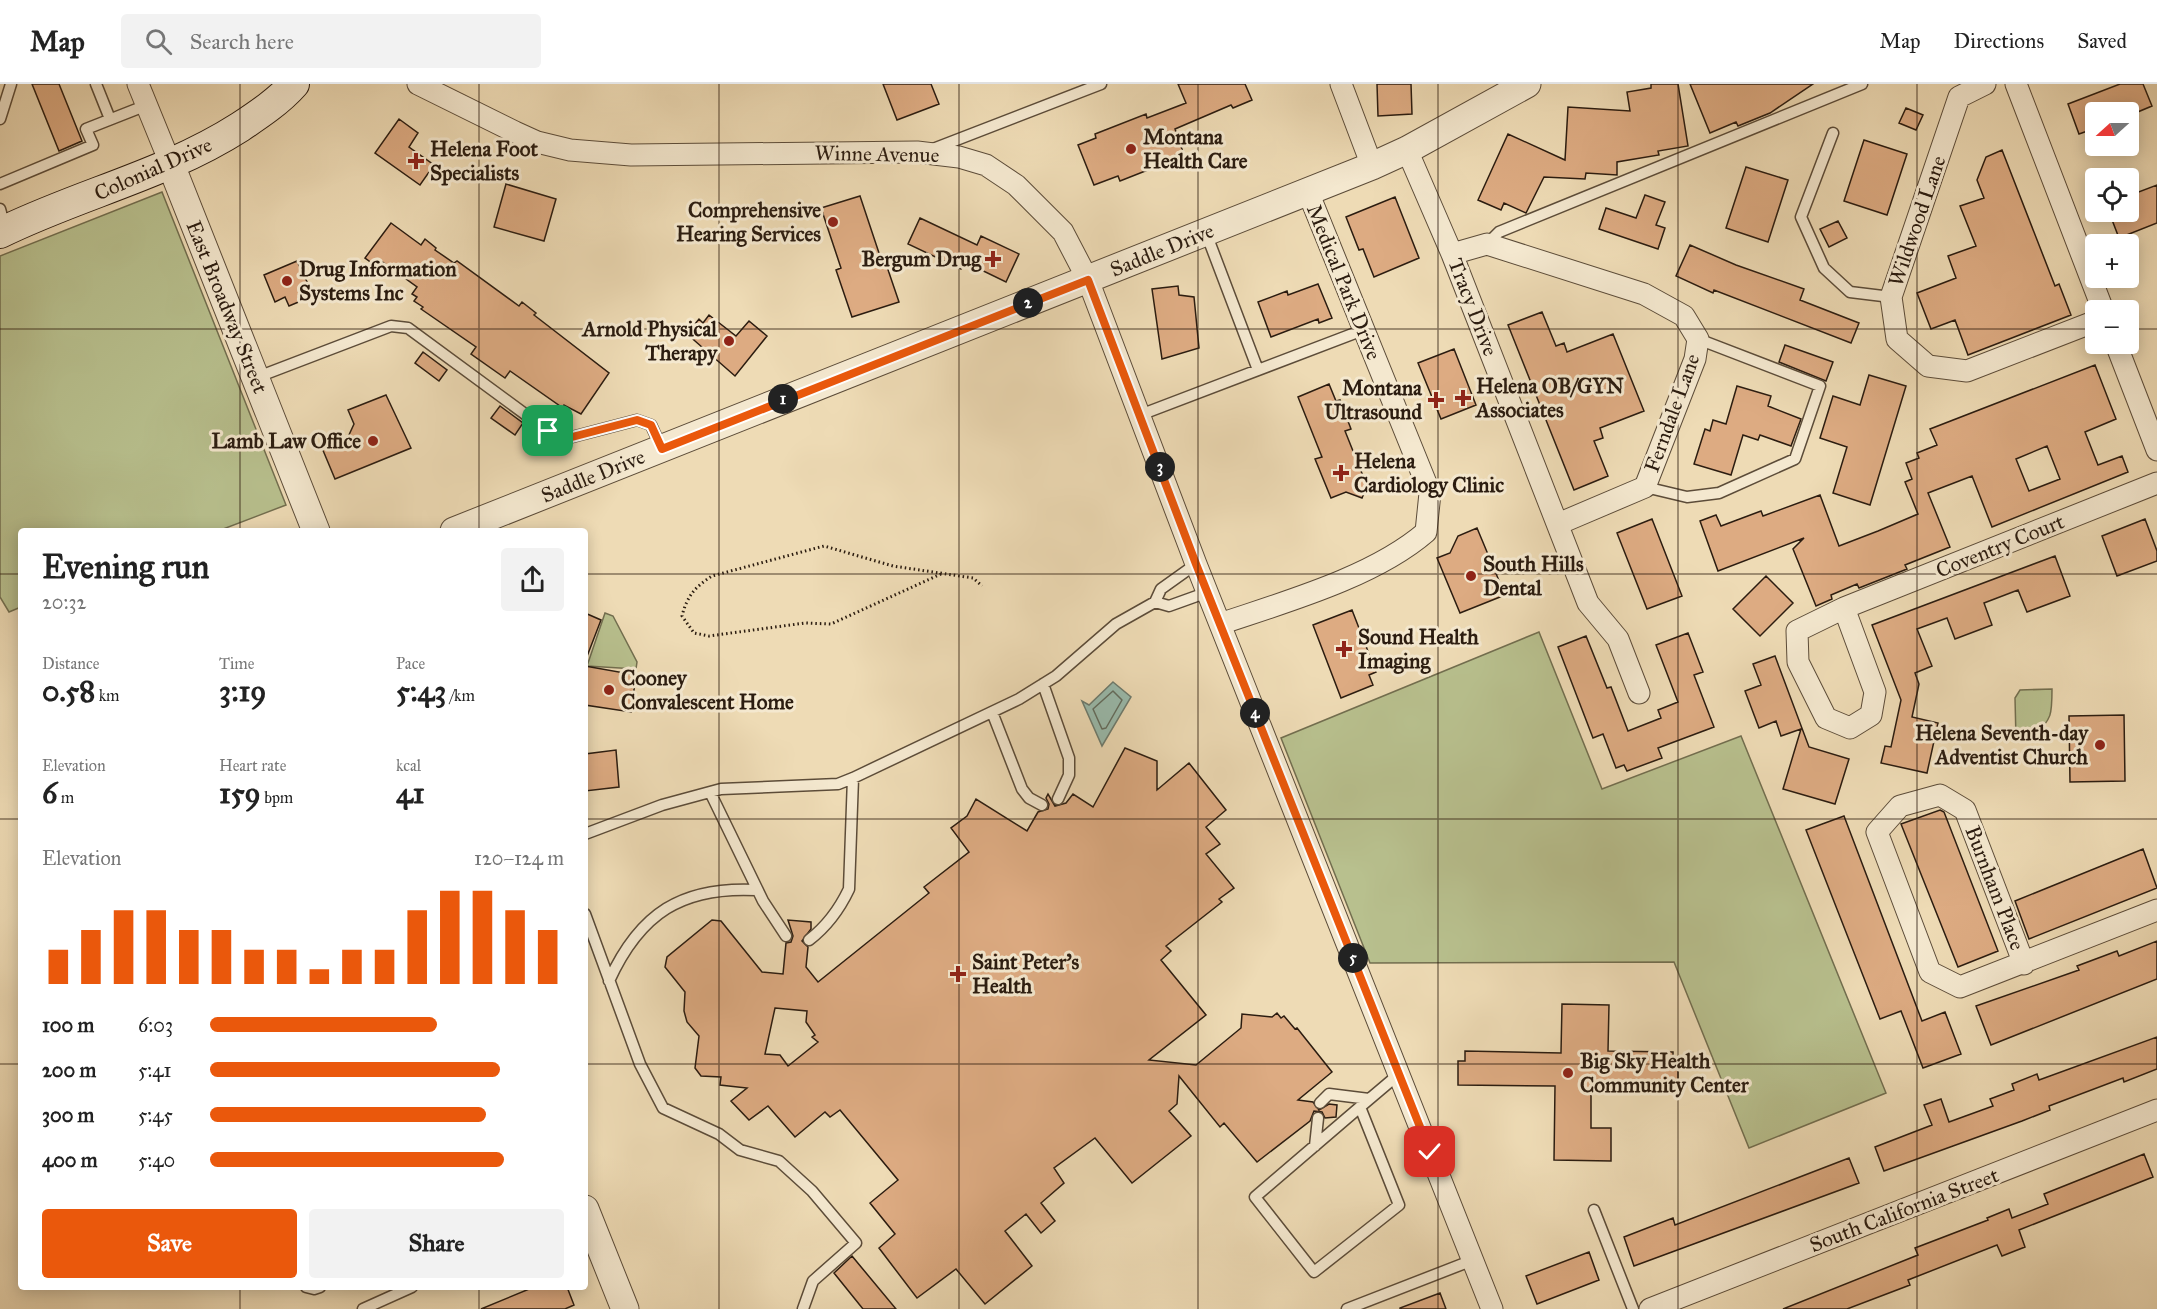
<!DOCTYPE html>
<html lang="en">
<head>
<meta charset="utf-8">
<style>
  body { margin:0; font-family:"IM FELL Great Primer",serif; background:#f2f2f2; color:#222; height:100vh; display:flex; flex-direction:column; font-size:22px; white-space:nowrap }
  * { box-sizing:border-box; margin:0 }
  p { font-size:20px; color:#767676 }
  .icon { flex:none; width:33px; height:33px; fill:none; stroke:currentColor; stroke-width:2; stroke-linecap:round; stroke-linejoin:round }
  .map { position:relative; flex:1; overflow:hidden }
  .sheet { position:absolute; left:18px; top:444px; width:570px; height:762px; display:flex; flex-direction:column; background:#fff; border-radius:6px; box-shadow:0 3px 15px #0003 }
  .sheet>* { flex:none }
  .needle { width:39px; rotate:249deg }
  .buttons { position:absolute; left:2085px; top:18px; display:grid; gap:12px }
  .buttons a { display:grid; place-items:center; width:54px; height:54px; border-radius:6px; background:#fff; box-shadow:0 3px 15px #0003; font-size:30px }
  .pin { position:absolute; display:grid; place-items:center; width:51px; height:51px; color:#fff; margin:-26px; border-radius:12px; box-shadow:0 3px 9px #0006 }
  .km { position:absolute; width:30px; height:30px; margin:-15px; border-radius:50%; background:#222; color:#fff; font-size:16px; line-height:30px; text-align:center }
  .round { display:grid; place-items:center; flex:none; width:63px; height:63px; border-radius:6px; background:#f2f2f2 }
  .summary { display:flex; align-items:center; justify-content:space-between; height:102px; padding:0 24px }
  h1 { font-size:33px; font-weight:800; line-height:45px }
  .stats { display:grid; grid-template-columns:repeat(3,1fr); gap:9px; height:102px; padding:6px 24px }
  .stats div { display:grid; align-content:center }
  .stats b { font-size:30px; font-weight:800 }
  .stats small { font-size:16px; font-weight:400 }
  .stats p { font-size:16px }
  .chart { height:168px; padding:12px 24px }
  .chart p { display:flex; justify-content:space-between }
  .chart svg { width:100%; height:108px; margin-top:6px; stroke:#ea580c; stroke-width:6 }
  .action { display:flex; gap:12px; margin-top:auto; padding:12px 24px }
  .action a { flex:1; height:69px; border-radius:6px; background:#ea580c; color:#fff; font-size:24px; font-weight:800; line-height:69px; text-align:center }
  .action a+a { background:#f2f2f2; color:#222 }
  ul { padding:0 24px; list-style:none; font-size:20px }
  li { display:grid; grid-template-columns:96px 72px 1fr; align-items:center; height:45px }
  li i { height:15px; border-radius:8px; background:#ea580c }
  header { display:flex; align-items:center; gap:36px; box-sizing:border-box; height:84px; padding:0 30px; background:#fff; border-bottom:2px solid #e0e0e0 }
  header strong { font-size:28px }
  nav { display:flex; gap:33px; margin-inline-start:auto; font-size:21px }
  .search { width:420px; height:54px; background:#f2f2f2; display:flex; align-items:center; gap:15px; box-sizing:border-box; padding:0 21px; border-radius:6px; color:#767676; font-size:22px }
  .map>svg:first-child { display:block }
  .green { fill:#b8c08e; stroke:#726e4f; stroke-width:1.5 }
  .water { fill:#99bbad; stroke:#6d7b6e; stroke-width:1.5 }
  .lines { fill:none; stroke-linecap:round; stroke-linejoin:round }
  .shore { stroke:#626c5e; stroke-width:1.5 }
  .building { fill:#ddab82; stroke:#2b1c10; stroke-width:1.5; fill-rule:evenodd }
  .service-casing { stroke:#5c4c39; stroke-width:13 }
  .minor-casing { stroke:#5c4c39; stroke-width:23 }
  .tertiary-casing { stroke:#5c4c39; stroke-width:29 }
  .secondary-casing { stroke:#2b1c10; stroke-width:32 }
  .path { stroke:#2b1c10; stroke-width:3; stroke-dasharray:1.5 3; stroke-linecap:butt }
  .service { stroke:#f4e8cf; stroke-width:10 }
  .minor { stroke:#f4e8cf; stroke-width:21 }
  .tertiary { stroke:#f4e8cf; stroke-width:27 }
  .secondary { stroke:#f4e8cf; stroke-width:30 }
  .route-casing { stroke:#fff; stroke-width:12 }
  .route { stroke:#ea580c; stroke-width:8 }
  .grid { fill:none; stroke:#2b1c10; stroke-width:1.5; stroke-opacity:0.55 }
  .poi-dot { fill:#8f2418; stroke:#f4e8cf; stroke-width:2 }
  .labels { text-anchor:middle; stroke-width:6; stroke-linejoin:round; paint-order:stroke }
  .poi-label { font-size:21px; font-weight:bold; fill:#2b1c10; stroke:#f4e8cf; text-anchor:start }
  .street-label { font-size:21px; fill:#2b1c10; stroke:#f4e8cf }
</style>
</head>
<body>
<header>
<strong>Map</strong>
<div class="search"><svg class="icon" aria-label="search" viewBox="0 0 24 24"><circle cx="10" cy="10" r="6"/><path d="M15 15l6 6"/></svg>Search here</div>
<nav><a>Map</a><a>Directions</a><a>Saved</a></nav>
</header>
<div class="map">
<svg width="2157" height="1225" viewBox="0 0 2157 1225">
  <rect width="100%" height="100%" fill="#eedbb5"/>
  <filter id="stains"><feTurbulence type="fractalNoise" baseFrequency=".00333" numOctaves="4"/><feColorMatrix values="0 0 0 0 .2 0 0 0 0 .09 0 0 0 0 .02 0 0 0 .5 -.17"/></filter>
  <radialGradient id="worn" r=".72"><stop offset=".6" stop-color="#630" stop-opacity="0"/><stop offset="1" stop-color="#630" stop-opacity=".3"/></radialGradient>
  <path class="green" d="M162 108 286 421 218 447H21V523L9 528 0 513V172Z
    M605 529 613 532 637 578 636 585 587 582Z
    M1539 548 1602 705 1741 652 1886 1009 1749 1064 1674 878 1370 879 1281 654Z
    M2052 605C2052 631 2052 634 2034 653L2016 655 2015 614 2020 606Z"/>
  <path class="water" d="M1113 598 1131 613 1102 662 1082 617 1089 621Z"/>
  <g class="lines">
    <path class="shore" d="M1113 607 1122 616 1106 644 1102 645 1093 625Z"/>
  </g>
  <path class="building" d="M32 0H59L82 57 59 67Z
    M883 0H931L939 20 897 36Z
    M1178 0H1245L1252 16 1233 24 1231 21 1175 45 1183 68 1162 77 1163 80 1120 97 1118 92 1094 101 1078 61 1096 54 1095 50 1146 30 1147 34 1186 19Z
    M1377 0H1411L1412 30 1378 32Z
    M1651 0H1678L1688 62 1658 67 1659 71 1617 78V91L1586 89 1585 95 1544 93 1526 129 1504 119 1501 126 1478 116 1508 50 1565 76 1568 23 1630 27 1627 8 1651 4Z
    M1690 0H1813L1770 29 1738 42 1736 38 1710 49Z
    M2120 0H2143L2152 22 2128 32V28H2096V44L2079 50 2068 20Z
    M1906 24 1923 31 1916 46 1899 39Z
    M399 35 418 49 409 63 434 81 420 101 375 69Z
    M1864 56 1907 70 1887 131 1844 117Z
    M2002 66 2055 202 2059 200 2071 231 1968 271 1955 236 1931 245 1917 209 1956 194 1948 172 1976 162 1960 122 1984 114 1977 96 1986 73Z
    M1746 83 1788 96 1768 158 1726 144Z
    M506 100 556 115 544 157 494 143Z
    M2157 101V139L2119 154 2109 128H2128V112Z
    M1645 111 1665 118 1656 141 1665 144 1658 165 1599 145 1606 124 1636 134Z
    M860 112 881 175 884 174 899 218 852 233 836 186 841 184 821 124Z
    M1395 113 1419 174 1374 193 1363 165 1359 166 1346 133Z
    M920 134 977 161 981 152 1019 170 1006 198 965 178 961 185 908 160Z
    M1838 137 1847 154 1829 163 1820 145Z
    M391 139 421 161 425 155 436 164 435 166 454 179 457 177 519 222 522 218 536 229 534 231 609 289 581 330 564 321 563 324 510 287 505 294 471 270 476 263 421 225 423 223 414 217 417 213 412 210 417 203 381 177 376 182 365 174Z
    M1690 161 1736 181 1804 205 1800 216 1859 239 1851 259 1714 206 1713 209 1676 192Z
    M297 177 310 204 305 206 308 214 289 222 285 213 275 218 264 191Z
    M1318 200 1332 234 1319 239 1318 235 1271 253 1258 218 1287 207 1288 211Z
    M1178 202 1179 211 1194 213 1199 264 1162 275 1152 205Z
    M1542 228 1556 262 1564 259 1567 268 1613 250 1644 327 1600 344 1603 354 1594 357 1608 392 1574 406 1508 241Z
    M709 231 736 252 749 237 767 252 735 292 687 250 699 235 703 239Z
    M1785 261 1833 278 1826 297 1779 278Z
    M1454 265 1476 321 1441 335 1418 279Z
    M423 268 447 286 439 297 415 279Z
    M2095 281 2116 335 2085 348 2098 381 2122 372 2128 388 1992 443 1972 392 1928 409 1950 463 1905 481 1907 485 1859 504 1857 500 1831 511 1832 515 1816 522 1793 465 1804 454 1718 487 1700 437 1716 431 1721 442 1761 427 1763 432 1820 411 1839 462 1878 447 1918 430 1905 398 1912 395 1906 379 1919 374 1917 369 1937 361 1930 345ZM2047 362 2060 395 2029 407 2016 375Z
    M1869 291 1906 302 1870 421 1833 409 1847 363 1820 354 1833 312 1860 321Z
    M1329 300 1336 317 1340 316 1351 345 1345 347 1367 402 1362 414 1346 408 1331 414 1315 375 1322 373 1298 313Z
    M1737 302 1771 312 1768 322 1801 335 1791 362 1760 351 1758 356 1743 351 1731 391 1694 380 1705 345 1710 347 1713 336 1726 340Z
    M386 311 411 364 335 395 322 364 348 353 354 340 348 326Z
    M500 322 523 339 515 351 491 334Z
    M1652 435 1682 512 1647 525 1617 449Z
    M2145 435 2157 467V477L2117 492 2102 452Z
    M1477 444 1505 511 1460 529 1437 474 1450 469 1458 452Z
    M2055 472 2070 512 2027 528 2018 506 1984 519 1992 541 1955 555 1947 534 1917 545 1932 582 1915 589 1919 600 1912 633 1938 639 1927 689 1881 679 1885 662 1891 663 1901 616 1872 541Z
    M1766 492 1793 519 1760 552 1733 525Z
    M1352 526 1376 588 1369 591 1373 601 1341 614 1313 541Z
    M585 529 601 536 586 575 585 574Z
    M1688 549 1703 588 1694 591 1714 643 1658 664 1662 674 1627 687 1624 681 1616 684 1603 650 1593 654 1558 563 1586 552 1607 604 1611 603 1628 647 1661 634 1658 626 1678 618 1656 561Z
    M1775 572 1809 663 1849 675 1835 720 1783 705 1801 645 1781 652 1776 637 1759 644 1745 607 1761 601 1753 580Z
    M585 582 636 591 631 628 585 621Z
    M2124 631 2125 697 2070 698 2069 632Z
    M1125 664 1157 677V706L1189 679 1226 726 1206 743 1220 760 1206 770 1234 804 1219 815 1222 818 1166 862 1171 867 1161 876 1206 931 1149 976 1196 981 1241 944 1242 930 1272 933 1277 929 1281 934 1284 932 1295 945 1297 944 1332 988 1298 1016 1313 1018 1319 1026 1329 1020 1337 1021 1336 1033 1325 1034 1322 1028 1314 1027 1310 1037 1257 1078 1224 1039 1220 1043 1179 992 1177 1020 1169 1027 1191 1052 1132 1099 1095 1054 1054 1084 1064 1099 1041 1119 1055 1137 1041 1149 1026 1130 1005 1147 1032 1182 985 1220 956 1185 917 1214 879 1164 895 1150 870 1119 898 1096 840 1026 830 1033 825 1028 795 1053 768 1022 749 1036 731 1017 747 1004 720 1001 721 993 701 992 695 984 699 952 687 938 684 927 685 908 665 883 667 873 712 836 721 837 762 888 783 890 786 859 791 858 793 852 788 836 811 838V845L802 857 808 863 806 883 818 898 929 809 924 803 969 768 951 744 967 732 976 715 1027 747 1038 728 1048 725 1049 720 1046 714 1048 710 1055 722 1066 719 1073 710 1093 723ZM775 924 807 927 806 938 815 951 812 953 818 958 788 982 780 971 765 970Z
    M616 666 619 703 585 707V670Z
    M1940 726 1944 728 1998 867 1958 883 1901 740Z
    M1844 732 1922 937 1945 928 1961 970 1923 984 1901 927 1880 935 1806 746Z
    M2143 765 2157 804 2029 855 2015 817Z
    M2157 857V895L1991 961 1976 922 2079 886 2077 882 2117 867 2119 872Z
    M1562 920 1609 921 1608 967 1673 968V980H1678V1000L1591 998V1044H1611V1077L1554 1076 1555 1002 1458 1001V977H1465V967L1561 969Z
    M2157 953V985L2124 998 2123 994 2049 1022 2050 1026 2022 1037 1884 1087 1875 1063 1932 1041 1924 1021 1941 1015 1949 1038 1993 1022 1990 1015 2014 1006 2012 1000 2037 990 2039 996Z
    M2144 1070 2153 1093 2019 1146 2025 1163 2002 1172 1997 1161 1908 1196 1910 1201 1847 1225H1783L1918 1171 1915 1164 1988 1136 1987 1134 2009 1125 2012 1134 2048 1120 2044 1110Z
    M1849 1074 1859 1099 1634 1182 1624 1153 1673 1134 1675 1141Z
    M1589 1168 1599 1196 1537 1220 1526 1192Z
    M852 1172 896 1225H863L834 1189Z
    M534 1203H567L574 1221 565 1225H481Z
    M1440 1209 1446 1225H1400V1224Z"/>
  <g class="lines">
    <defs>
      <path id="service" d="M96 0 110 35
        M0 35 11 0
        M1833 49 1801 133 1824 184 1850 208 1891 213
        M933 65 1101 0
        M0 100 93 61 86 45 147 21
        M0 125 5 143
        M1206 149 1258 286
        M1487 160 1499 148 1862 0
        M255 294 391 242 408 244 548 347 572 353 637 336 651 341 661 363
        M1140 331 1363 246
        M1645 403 1687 413 1719 409 1795 375 1820 302 1698 255
        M1155 518 1169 522 1208 508
        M1043 600 1069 674V691L1058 715
        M992 628 1022 705 1029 714 1042 721
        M710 708 763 817 786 852
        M585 750 662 721 721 705 838 700 853 694 1019 615 1056 592 1116 540 1155 518 1161 505 1196 480
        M585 830 640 980 663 1024 719 1050 740 1066 779 1077 812 1107 856 1159 813 1197 803 1225
        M809 856C826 843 840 824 849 805L853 694
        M609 897C640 829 682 802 757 806
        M1320 1019 1329 1010 1369 1015
        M1360 1023 1399 1121 1314 1188 1255 1113 1360 1023 1399 990
        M1315 1062 1318 1034
        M1594 1126 1633 1225
        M306 1203 314 1205 320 1203
        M363 1225 412 1203
        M1347 1225 1473 1176"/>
      <path id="minor" d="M138 0 171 81
        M418 0 515 48 537 58 570 66 631 71 917 68 959 73 986 81 1016 101 1063 148 1088 196 1196 480 1492 1225
        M1341 0 1372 82
        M1985 0 1959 13 1891 213 1897 255 1928 282 1967 287 2096 237
        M2016 0 2103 226
        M1407 66 1452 170 1588 519 1618 555 1639 609
        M1452 170 1487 160 1644 210 1684 232 1698 255 1695 275 1645 403 1558 440
        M2116 260 2157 366
        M1844 524 1875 608 1871 631 1850 644 1826 634 1798 578 1797 547 1844 524 2157 399
        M1220 540C1285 518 1374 493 1426 448L1430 409 1308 108
        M2024 880 1965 726 1940 711 1900 722 1877 748 1930 888 1960 903 2157 826
        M1650 1225 2157 1026"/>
      <path id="tertiary" d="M171 81 316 447
        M454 447 1372 82 1407 66 1527 0
        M585 1125 625 1225"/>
      <path id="secondary" d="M0 149C79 110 165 91 240 43 258 31 279 17 294 0"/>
    </defs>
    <use href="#service" class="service-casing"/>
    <use href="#minor" class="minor-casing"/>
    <use href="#tertiary" class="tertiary-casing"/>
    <use href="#secondary" class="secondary-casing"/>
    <path class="path" d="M941 490 831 540 805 539 709 552 694 549 682 532C687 512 695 503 712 492L824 462 893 482 973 494 982 502"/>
    <use href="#service" class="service"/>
    <use href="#minor" class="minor"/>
    <use href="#tertiary" class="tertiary"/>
    <use href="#secondary" class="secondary"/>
  </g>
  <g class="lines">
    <defs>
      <path id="route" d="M548 347 572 353 637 336 651 341 662 365 1088 196 1196 480 1430 1068"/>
    </defs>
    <use href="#route" class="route-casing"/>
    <use href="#route" class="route"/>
  </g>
  <path class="grid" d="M240 0V447M479 0V447M719 0V1225M959 0V1225M1198 0V1225M1438 0V1225M1678 0V1225M1917 0V1225M0 245H2096M2128 245H2157M0 490H21M585 490H2157M0 735H21M585 735H2157M0 980H21M585 980H2157M240 1203V1225M479 1203V1225"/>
  <g class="poi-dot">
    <circle cx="1131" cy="65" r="6"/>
    <path d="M413 68h6v6h6v6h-6v6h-6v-6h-6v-6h6z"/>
    <circle cx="833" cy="138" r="6"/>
    <path d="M990 166h6v6h6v6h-6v6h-6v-6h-6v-6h6z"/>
    <circle cx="287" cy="197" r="6"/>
    <circle cx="729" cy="257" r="6"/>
    <path d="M1460 305h6v6h6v6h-6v6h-6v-6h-6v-6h6z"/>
    <path d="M1433 307h6v6h6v6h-6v6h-6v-6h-6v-6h6z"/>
    <circle cx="373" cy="357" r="6"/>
    <path d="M1338 380h6v6h6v6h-6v6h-6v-6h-6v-6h6z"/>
    <circle cx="1471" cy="492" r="6"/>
    <path d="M1341 556h6v6h6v6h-6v6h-6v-6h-6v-6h6z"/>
    <circle cx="609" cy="606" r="6"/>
    <circle cx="2100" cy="661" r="6"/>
    <path d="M955 881h6v6h6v6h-6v6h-6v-6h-6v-6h6z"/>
    <circle cx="1568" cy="989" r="6"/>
  </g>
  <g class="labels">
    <g class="poi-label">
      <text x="1143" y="60">Montana<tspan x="1143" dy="24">Health Care</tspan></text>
      <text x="430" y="72">Helena Foot<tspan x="430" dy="24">Specialists</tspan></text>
      <text x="821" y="133" text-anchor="end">Comprehensive<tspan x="821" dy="24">Hearing Services</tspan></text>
      <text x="981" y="182" text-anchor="end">Bergum Drug</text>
      <text x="299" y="192">Drug Information<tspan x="299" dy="24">Systems Inc</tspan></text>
      <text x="717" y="252" text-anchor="end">Arnold Physical<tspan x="717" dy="24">Therapy</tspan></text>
      <text x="1476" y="309">Helena OB/GYN<tspan x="1476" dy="24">Associates</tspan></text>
      <text x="1422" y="311" text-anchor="end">Montana<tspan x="1422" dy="24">Ultrasound</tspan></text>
      <text x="361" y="364" text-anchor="end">Lamb Law Office</text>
      <text x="1354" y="384">Helena<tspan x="1354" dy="24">Cardiology Clinic</tspan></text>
      <text x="1483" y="487">South Hills<tspan x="1483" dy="24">Dental</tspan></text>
      <text x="1358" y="560">Sound Health<tspan x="1358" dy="24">Imaging</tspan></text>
      <text x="621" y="601">Cooney<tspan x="621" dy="24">Convalescent Home</tspan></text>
      <text x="2088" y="656" text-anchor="end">Helena Seventh-day<tspan x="2088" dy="24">Adventist Church</tspan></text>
      <text x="972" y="885">Saint Peter's<tspan x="972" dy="24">Health</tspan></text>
      <text x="1580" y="984">Big Sky Health<tspan x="1580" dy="24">Community Center</tspan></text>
    </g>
    <g class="street-label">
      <text transform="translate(877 70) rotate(1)" y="7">Winne Avenue</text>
      <text transform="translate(153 85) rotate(-24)" y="7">Colonial Drive</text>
      <text transform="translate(1917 137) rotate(-71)" y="7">Wildwood Lane</text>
      <text transform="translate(1162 166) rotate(-22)" y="7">Saddle Drive</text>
      <text transform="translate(1344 198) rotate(68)" y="7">Medical Park Drive</text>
      <text transform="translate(227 223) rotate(68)" y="7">East Broadway Street</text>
      <text transform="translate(1473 223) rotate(69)" y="7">Tracy Drive</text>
      <text transform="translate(1672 329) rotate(-70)" y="7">Ferndale Lane</text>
      <text transform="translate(593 392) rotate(-22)" y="7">Saddle Drive</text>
      <text transform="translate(2000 462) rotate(-22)" y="7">Coventry Court</text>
      <text transform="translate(1995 804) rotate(69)" y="7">Burnham Place</text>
      <text transform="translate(1904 1126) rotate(-21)" y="7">South California Street</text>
    </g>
  </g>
  <rect width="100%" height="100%" filter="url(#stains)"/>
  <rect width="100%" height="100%" fill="url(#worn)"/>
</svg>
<div class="buttons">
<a><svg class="needle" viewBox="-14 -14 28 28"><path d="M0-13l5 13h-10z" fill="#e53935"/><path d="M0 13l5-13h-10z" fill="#767676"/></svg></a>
<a><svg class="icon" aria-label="locate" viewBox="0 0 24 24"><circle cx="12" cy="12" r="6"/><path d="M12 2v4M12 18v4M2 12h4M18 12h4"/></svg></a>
<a>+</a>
<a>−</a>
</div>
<div class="pin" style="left:548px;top:347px;background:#1e9e55"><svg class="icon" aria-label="arrive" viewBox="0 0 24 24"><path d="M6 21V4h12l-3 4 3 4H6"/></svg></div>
<div class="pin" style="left:1430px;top:1068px;background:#d93025"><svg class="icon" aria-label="check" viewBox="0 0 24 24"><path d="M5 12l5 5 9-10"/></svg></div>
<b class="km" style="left:783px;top:315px">1</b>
<b class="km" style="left:1028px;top:219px">2</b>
<b class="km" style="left:1160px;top:383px">3</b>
<b class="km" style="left:1255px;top:629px">4</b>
<b class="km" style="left:1353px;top:874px">5</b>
<section class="sheet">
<div class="summary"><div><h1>Evening run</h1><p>20:32</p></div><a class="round"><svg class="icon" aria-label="share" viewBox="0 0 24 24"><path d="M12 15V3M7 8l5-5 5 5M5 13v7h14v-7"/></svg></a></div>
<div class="stats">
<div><p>Distance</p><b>0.58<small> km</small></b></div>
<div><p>Time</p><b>3:19</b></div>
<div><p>Pace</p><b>5:43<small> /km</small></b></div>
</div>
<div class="stats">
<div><p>Elevation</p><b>6<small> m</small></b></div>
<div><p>Heart rate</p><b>159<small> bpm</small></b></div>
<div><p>kcal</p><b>41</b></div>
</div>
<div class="chart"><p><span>Elevation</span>120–124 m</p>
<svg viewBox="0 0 160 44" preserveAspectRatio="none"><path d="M5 44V30M15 44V22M25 44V14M35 44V14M45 44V22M55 44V22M65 44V30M75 44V30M85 44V38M95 44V30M105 44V30M115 44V14M125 44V6M135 44V6M145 44V14M155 44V22"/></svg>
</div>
<ul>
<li><b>100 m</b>6:03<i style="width:64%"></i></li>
<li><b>200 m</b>5:41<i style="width:82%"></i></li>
<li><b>300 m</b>5:45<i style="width:78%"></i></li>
<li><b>400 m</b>5:40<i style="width:83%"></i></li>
</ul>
<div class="action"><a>Save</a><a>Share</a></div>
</section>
</div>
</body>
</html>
